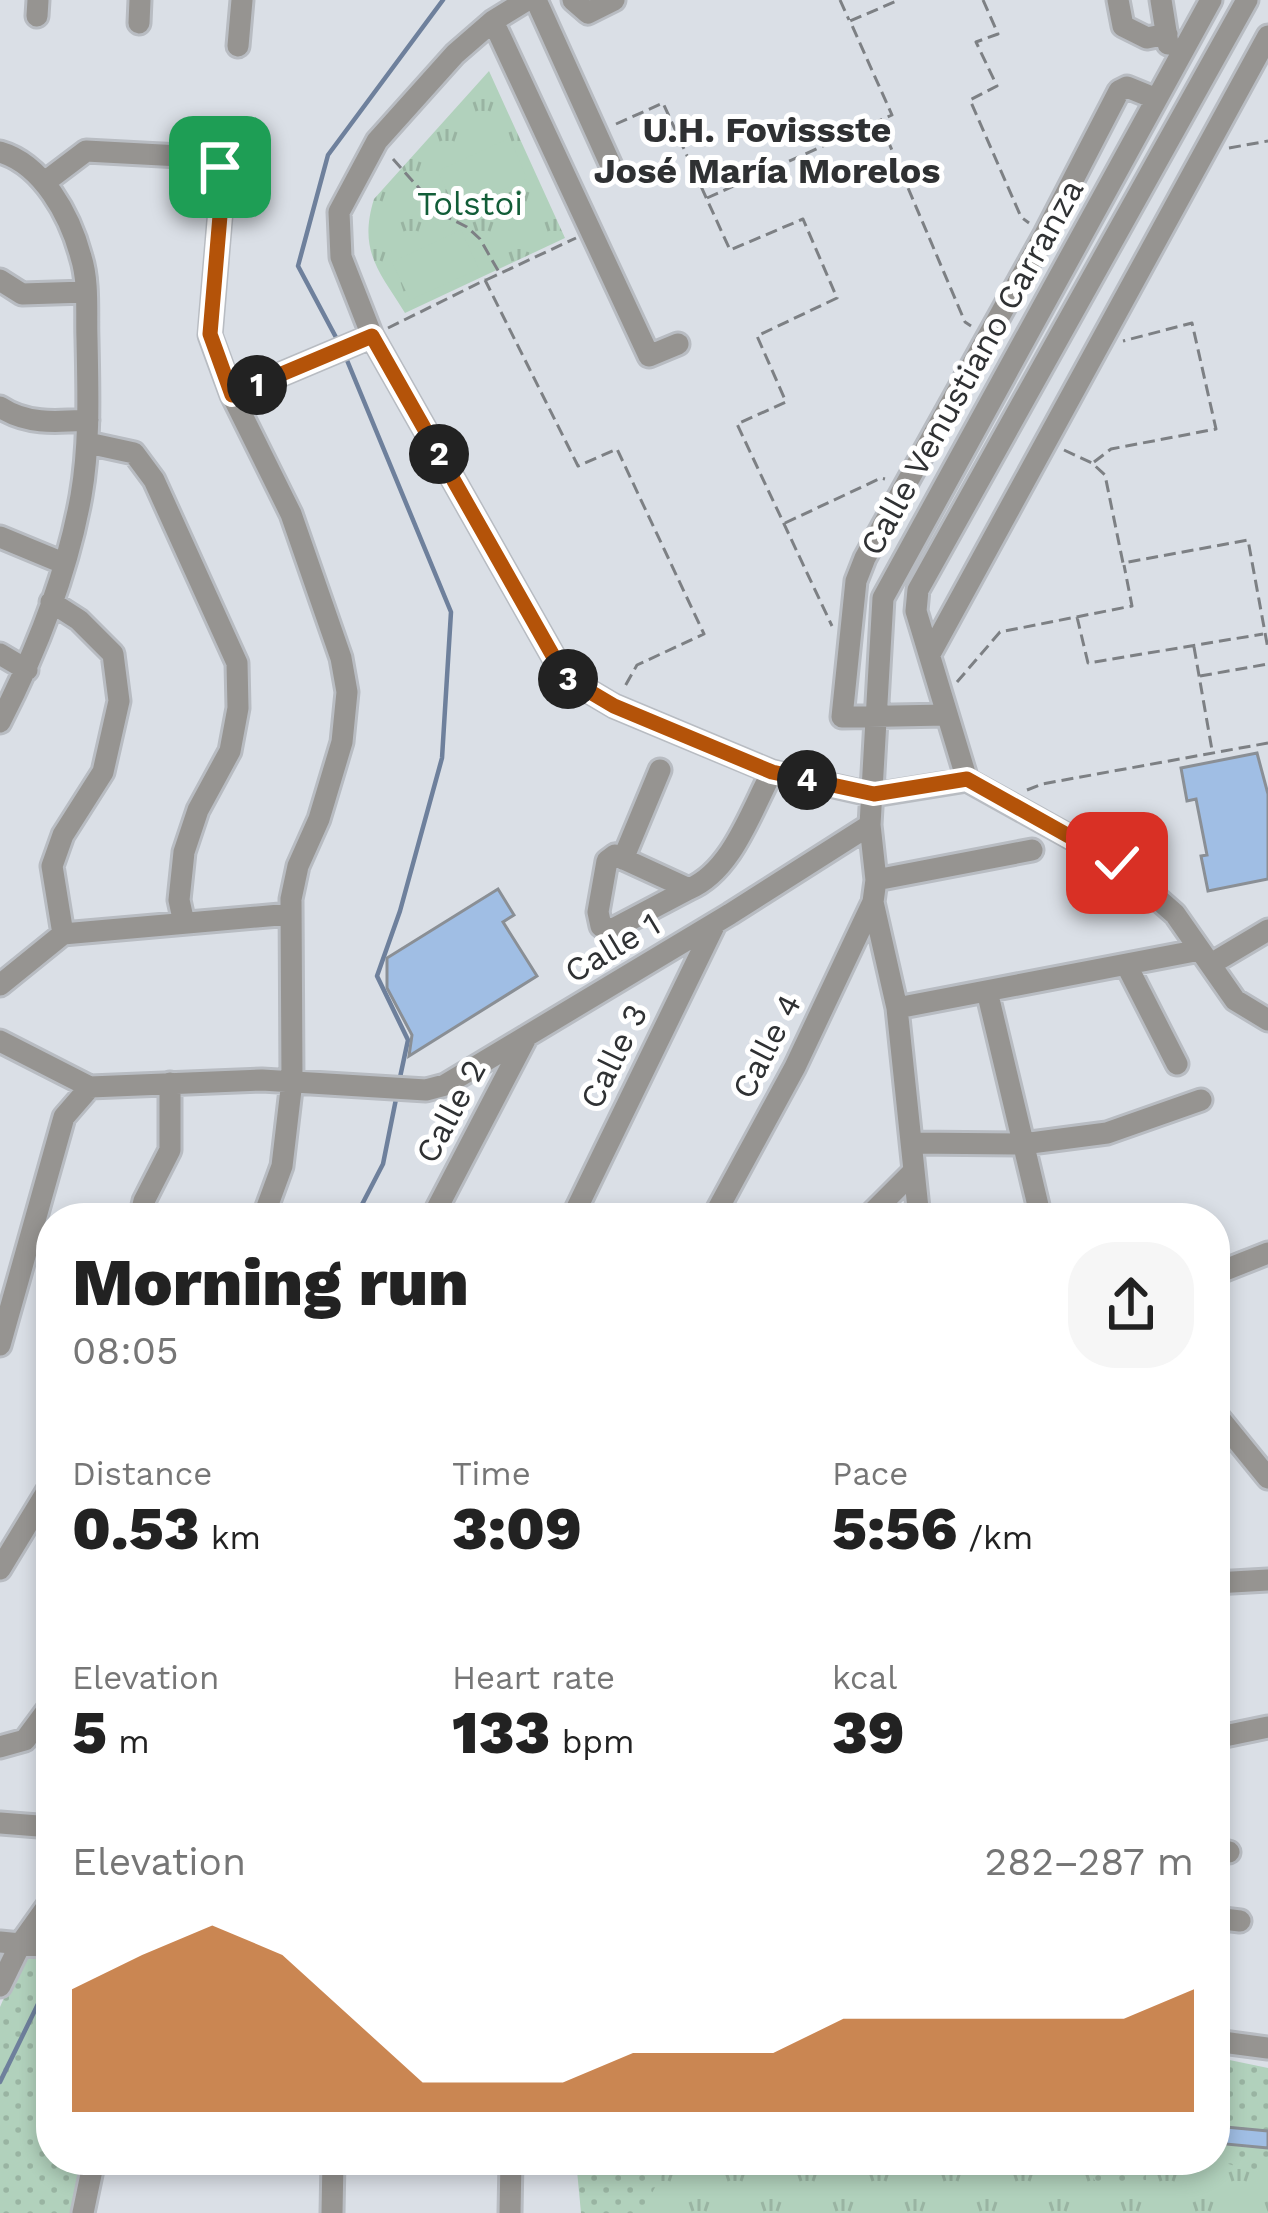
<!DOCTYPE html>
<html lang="en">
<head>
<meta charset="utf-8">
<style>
  body { margin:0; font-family:"Work Sans",sans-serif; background:#f6f6f6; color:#222; height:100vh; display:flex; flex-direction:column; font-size:45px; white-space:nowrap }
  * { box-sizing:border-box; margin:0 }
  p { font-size:39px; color:#767676 }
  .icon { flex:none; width:66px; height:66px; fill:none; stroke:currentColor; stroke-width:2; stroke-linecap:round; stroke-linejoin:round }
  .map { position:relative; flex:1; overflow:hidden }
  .side { position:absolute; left:36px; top:1203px; width:1194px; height:972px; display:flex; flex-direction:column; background:#fff; border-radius:48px; box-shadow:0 6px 18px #0003 }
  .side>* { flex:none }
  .pin { position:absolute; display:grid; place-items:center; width:102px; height:102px; color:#fff; margin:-51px; border-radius:24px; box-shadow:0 6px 18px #0006 }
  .km { position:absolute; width:60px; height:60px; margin:-30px; border-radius:50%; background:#222; color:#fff; font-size:33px; line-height:60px; text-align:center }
  .round { display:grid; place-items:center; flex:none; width:126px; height:126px; border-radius:48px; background:#f6f6f6 }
  .summary { display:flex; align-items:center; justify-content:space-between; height:204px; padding:0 36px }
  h1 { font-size:66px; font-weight:800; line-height:90px }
  .metrics { display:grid; grid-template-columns:repeat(3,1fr); gap:18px; height:204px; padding:12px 36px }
  .metrics div { display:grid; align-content:center }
  .metrics b { font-size:60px; font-weight:800 }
  .metrics small { font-size:33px; font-weight:400 }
  .metrics p { font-size:33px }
  .chart { height:336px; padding:24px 36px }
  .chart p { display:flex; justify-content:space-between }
  .chart svg { width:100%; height:216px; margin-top:12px; fill:#b45309; opacity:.7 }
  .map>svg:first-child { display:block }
  .grass { fill:url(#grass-dots) }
  .park { fill:url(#park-tufts) }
  .garden { fill:#b1d1bc }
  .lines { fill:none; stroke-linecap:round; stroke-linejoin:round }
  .stream { stroke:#6e809c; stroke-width:4.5 }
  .building { fill:#a0bee4; stroke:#8a8f95; stroke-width:3 }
  .minor-casing { stroke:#b8bcc2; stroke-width:27 }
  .path { stroke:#7d8084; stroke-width:3; stroke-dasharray:12 6; stroke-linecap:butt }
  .minor { stroke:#969491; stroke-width:21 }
  .route-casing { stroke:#fff; stroke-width:24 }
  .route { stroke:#b45309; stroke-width:15 }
  .labels { text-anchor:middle; stroke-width:10; stroke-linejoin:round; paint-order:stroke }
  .park-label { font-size:33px; fill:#125d38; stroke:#fff }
  .street-label { font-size:33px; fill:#2f3133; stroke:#fff }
  .neighbourhood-label { font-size:36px; font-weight:bold; fill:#2f3133; stroke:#fff }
</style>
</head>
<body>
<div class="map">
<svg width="1268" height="2213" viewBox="0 0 1268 2213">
  <defs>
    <pattern id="grass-dots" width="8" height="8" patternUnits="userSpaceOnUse" patternTransform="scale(3)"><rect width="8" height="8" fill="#b1d1bc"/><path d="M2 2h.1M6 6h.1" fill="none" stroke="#99b4a2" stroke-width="1.8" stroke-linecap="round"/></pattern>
    <pattern id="park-tufts" width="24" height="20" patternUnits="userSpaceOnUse" patternTransform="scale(3)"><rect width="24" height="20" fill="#b1d1bc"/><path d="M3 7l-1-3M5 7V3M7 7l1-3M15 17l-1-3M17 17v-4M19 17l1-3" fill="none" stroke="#99b4a2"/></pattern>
  </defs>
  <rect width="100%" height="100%" fill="#dadfe6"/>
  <path class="grass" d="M23 1954 51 1957V2160H88L79 2213H0V2007Z
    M1215 2057 1268 2068V2213H581L576 2160H1215Z"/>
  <path class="park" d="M489 71 565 238 405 313C379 271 358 251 374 199Z
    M670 2160H1081L1098 2185 1146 2180V2160H1214L1268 2175V2213H641Z"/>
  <path class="garden" d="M510 138 527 179 456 211 438 171Z
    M461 230 479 269 410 300 392 262Z"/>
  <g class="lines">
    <path class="stream" d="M339 343 298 266 328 155 443 0
      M344 353 451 612 442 758 400 911 377 976 408 1040 399 1082
      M355 1218 383 1164 397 1094
      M0 2082 38 2004"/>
  </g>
  <path class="building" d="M1257 753 1268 794V879L1208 891 1201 856 1207 855 1196 799 1187 801 1181 768Z
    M498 889 514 915 503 922 537 976 409 1056 412 1035 387 988V958Z
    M1215 2126 1268 2131V2148L1215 2143Z"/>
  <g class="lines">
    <defs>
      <path id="minor" d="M527 0 493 21 455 54 377 141 339 212 341 257 372 336 565 677 614 706 772 772 874 795 967 780 1117 863 1175 914 1235 1000 1268 1020
        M536 0 613 170
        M573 0 588 13 614 0
        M1118 0 1123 26 1147 38 1167 34
        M1161 0 1168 44
        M37 16 38 0
        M493 21 649 356 678 344
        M139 23 140 0
        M238 46 242 0
        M0 152C42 164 70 215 81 257 89 282 86 313 87 339 88 392 90 444 81 496 67 574 36 652 0 722
        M45 182 86 151 199 157 220 167 222 192 210 335 232 395 291 514 341 658 347 692 342 742 319 819 298 866 291 899 292 1081 282 1166 263 1218
        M0 280 22 294 86 292
        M232 395 372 336
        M0 407C27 425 57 422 88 420
        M88 443 134 453 154 480 237 663 238 708 230 751 198 810 184 852 179 900 184 923
        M0 537 63 563
        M51 602 79 620 113 654 119 701 103 772 63 835 52 866 63 934
        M0 654 27 670
        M930 654 1268 36
        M946 715 842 717 856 581 865 558 1045 234 1119 91 1127 87 1154 98
        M967 780 916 611 918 590 1247 0
        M623 859 660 770
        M876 880 1032 850
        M689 889 613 929 601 926 598 912 607 861 615 855 689 889C732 871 751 811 772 772
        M1211 964 1268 930
        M1127 966 1177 1064
        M0 985 63 934 291 914
        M987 991 1041 1218
        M897 1008 1200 950
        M0 1041 90 1087 262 1080 426 1090 445 1085 730 914 870 825
        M912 1143 1023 1144 1107 1133 1201 1100
        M140 1218 144 1201 170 1150V1083
        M432 1218 527 1036
        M572 1218 715 924
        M713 1218 795 1067 873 902
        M867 1218 914 1171
        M919 1218 897 1008 873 902 876 880 870 825 883 598 1211 0
        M1215 1274 1268 1253
        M0 1345 64 1117 90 1087
        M1215 1413 1268 1478
        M0 1569 51 1485
        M1215 1583 1268 1580
        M1215 1738 1268 1727
        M0 1747 25 1740 51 1705
        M0 1823 51 1827
        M1215 1850 1229 1852
        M1215 1918 1240 1921
        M0 1942 51 1947
        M0 1986 21 1943 51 1901
        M1215 2041 1268 2048
        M118 2160 205 2161
        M83 2213 94 2160
        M332 2213 333 2160
        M510 2213 511 2160"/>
    </defs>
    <use href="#minor" class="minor-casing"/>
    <path class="path" d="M840 0 849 20
      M983 0 998 34 976 42 997 86 970 100 1021 217 1029 223
      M880 122 965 322 971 326
      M616 124 663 103 730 250 803 219 837 298 757 336 786 402 737 424 832 626
      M1229 148 1268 141
      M393 159 443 215 467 227 480 239 500 274
      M707 198 892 115 850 21 899 0
      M486 280 576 238
      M388 328 485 280 578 466 617 449 704 634 637 665 624 688
      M1064 450 1092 463 1105 475 1123 563 1248 540 1268 649
      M1094 462 1111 449 1216 429 1192 323 1123 341
      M785 523 881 478 885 479
      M1077 617 1088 663 1263 634
      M1194 647 1212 750
      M1200 676 1268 664
      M957 682 1000 632 1132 606 1124 565
      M1027 790 1042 784 1268 743"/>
    <use href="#minor" class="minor"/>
  </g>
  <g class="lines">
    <defs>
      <path id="route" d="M220 167 222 192 210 334 232 395 372 336 565 677 614 706 772 772 874 794 967 779 1117 863"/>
    </defs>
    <use href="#route" class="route-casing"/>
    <use href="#route" class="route"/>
  </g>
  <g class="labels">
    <g class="park-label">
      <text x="470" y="215">Tolstoi</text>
    </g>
    <g class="street-label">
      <text transform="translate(971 367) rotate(-61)" y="12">Calle Venustiano Carranza</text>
      <text transform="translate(612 947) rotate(-31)" y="12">Calle 1</text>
      <text transform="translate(766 1046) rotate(-63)" y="12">Calle 4</text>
      <text transform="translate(613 1056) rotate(-64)" y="12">Calle 3</text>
      <text transform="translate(450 1111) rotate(-62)" y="12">Calle 2</text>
    </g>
    <g class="neighbourhood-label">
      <text x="767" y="142">U.H. Fovissste<tspan x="767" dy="41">José María Morelos</tspan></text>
    </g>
  </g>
</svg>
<div class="pin" style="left:220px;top:167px;background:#1e9e55"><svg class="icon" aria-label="arrive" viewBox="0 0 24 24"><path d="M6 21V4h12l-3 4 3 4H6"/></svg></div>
<div class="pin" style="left:1117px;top:863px;background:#d93025"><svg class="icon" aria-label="check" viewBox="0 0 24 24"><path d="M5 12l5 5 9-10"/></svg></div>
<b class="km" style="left:257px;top:385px">1</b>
<b class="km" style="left:439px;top:454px">2</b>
<b class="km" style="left:568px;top:679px">3</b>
<b class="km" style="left:807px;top:780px">4</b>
<section class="side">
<div class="summary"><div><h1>Morning run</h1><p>08:05</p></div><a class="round"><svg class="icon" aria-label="share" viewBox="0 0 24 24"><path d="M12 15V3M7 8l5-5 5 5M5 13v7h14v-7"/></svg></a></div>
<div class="metrics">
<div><p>Distance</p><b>0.53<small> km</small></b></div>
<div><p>Time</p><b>3:09</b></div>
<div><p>Pace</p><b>5:56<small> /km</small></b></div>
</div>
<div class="metrics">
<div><p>Elevation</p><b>5<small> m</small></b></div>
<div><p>Heart rate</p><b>133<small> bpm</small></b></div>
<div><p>kcal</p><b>39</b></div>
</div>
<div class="chart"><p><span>Elevation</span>282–287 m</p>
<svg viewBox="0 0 160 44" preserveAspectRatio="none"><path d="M0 44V19L10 12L20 6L30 12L40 25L50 38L60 38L70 38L80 32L90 32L100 32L110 25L120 25L130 25L140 25L150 25L160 19V44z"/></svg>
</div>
</section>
</div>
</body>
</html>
